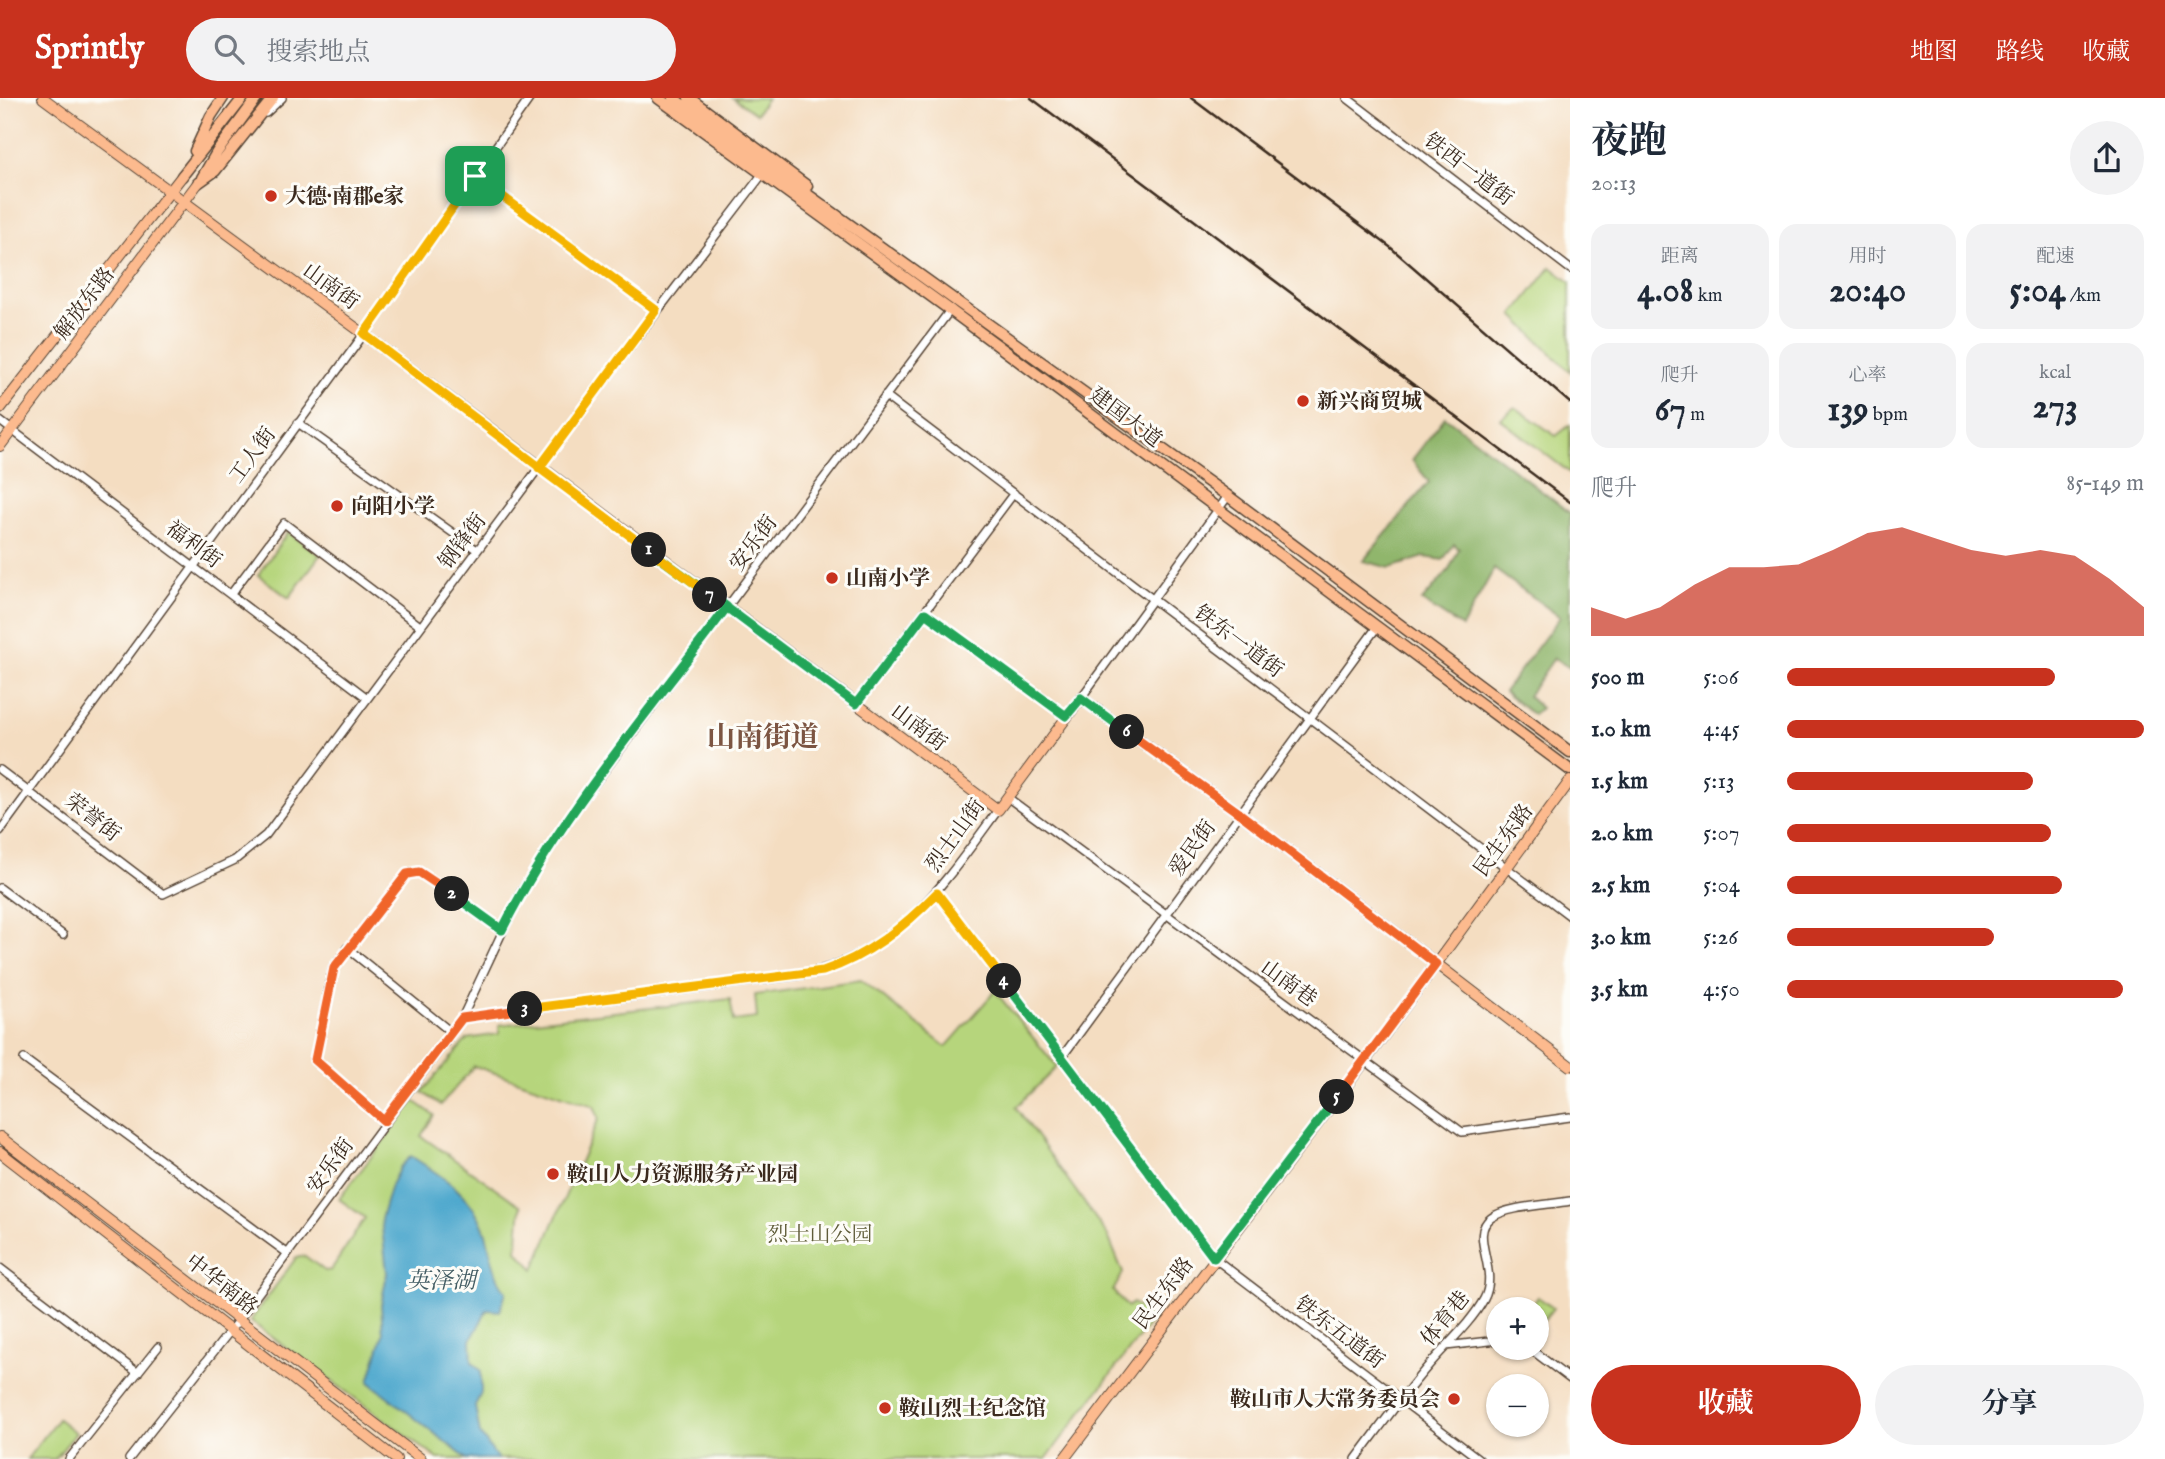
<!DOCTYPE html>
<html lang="zh">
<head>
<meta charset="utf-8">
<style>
  body { margin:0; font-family:"IM FELL English","Noto Serif SC",serif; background:#f2f2f3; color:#1f2937; height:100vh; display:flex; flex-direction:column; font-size:26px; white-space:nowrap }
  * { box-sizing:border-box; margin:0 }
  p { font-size:23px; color:#747a83 }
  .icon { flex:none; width:38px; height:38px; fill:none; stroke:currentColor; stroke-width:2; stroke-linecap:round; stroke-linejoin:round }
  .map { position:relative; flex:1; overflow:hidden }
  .details { display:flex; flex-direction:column; background:#fff; width:595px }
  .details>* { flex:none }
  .fabs { position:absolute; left:1486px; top:1199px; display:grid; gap:14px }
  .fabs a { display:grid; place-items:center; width:63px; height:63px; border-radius:50%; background:#fff; box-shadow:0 2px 5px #0004; font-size:35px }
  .pin { position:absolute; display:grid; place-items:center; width:60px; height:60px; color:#fff; margin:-30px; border-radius:14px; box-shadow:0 4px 10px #0006 }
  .km { position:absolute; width:35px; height:35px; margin:-18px; border-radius:50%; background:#222; color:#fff; font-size:19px; line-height:35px; text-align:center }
  .round { display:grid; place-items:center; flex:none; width:74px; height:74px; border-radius:37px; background:#f2f2f3 }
  .summary { display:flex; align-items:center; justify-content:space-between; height:119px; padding:0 21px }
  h1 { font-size:38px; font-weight:700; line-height:52px }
  .metrics { display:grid; grid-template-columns:repeat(3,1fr); gap:10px; height:119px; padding:7px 21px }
  .metrics div { display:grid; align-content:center; border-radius:18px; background:#f2f2f3; text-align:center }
  .metrics b { font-size:35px; font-weight:700 }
  .metrics small { font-size:19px; font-weight:400 }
  .metrics p { font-size:19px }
  .chart { height:196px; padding:14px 21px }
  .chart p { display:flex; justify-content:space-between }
  .chart svg { width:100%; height:126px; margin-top:7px; fill:#c8321e; opacity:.7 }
  .button { display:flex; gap:14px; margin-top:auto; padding:14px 21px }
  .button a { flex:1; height:80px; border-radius:42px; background:#c8321e; color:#fff; font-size:28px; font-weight:700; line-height:80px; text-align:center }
  .button a+a { background:#f2f2f3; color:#1f2937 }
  ul { padding:0 21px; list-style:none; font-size:23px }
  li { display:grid; grid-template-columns:112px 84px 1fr; align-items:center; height:52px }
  li i { height:18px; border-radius:9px; background:#c8321e }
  header { display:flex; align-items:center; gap:42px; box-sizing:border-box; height:98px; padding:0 35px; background:#c8321e; color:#fff }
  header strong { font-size:33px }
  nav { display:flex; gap:38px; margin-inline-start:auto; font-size:24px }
  .search { width:490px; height:63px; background:#f2f2f3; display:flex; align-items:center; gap:18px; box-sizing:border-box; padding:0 24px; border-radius:38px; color:#747a83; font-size:26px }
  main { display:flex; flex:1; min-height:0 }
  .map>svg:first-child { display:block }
  .green { fill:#b6d57c; stroke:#78804d; stroke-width:2 }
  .forest { fill:#90b66c; stroke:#667045; stroke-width:2 }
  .water { fill:#50a9ce; stroke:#466a76; stroke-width:2 }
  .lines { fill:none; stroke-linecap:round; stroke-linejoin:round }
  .minor-casing { stroke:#574536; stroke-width:10 }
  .major-casing { stroke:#574536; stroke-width:12 }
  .highway-casing { stroke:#574536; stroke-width:13 }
  .minor { stroke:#fff; stroke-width:7 }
  .major { stroke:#fcba8e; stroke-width:10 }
  .highway { stroke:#fcba8e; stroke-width:10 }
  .rail { stroke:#3b2a1e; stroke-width:2.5 }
  .split-1-casing { stroke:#fff; stroke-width:14 }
  .split-2-casing { stroke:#fff; stroke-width:14 }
  .split-3-casing { stroke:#fff; stroke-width:14 }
  .split-4-casing { stroke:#fff; stroke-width:14 }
  .split-5-casing { stroke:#fff; stroke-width:14 }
  .split-6-casing { stroke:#fff; stroke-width:14 }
  .split-7-casing { stroke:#fff; stroke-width:14 }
  .split-8-casing { stroke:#fff; stroke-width:14 }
  .split-1 { stroke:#f5b400; stroke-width:9 }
  .split-2 { stroke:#22a559; stroke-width:9 }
  .split-3 { stroke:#f0652b; stroke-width:9 }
  .split-4 { stroke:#f5b400; stroke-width:9 }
  .split-5 { stroke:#22a559; stroke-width:9 }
  .split-6 { stroke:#f0652b; stroke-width:9 }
  .split-7 { stroke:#22a559; stroke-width:9 }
  .split-8 { stroke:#f5b400; stroke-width:9 }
  .poi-dot { fill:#c8321e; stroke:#fdfcf7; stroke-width:2.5 }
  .labels { text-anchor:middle; stroke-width:6; stroke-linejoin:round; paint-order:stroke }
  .street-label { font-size:21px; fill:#3b2a1e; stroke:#fdfcf7 }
  .poi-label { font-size:21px; font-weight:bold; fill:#3b2a1e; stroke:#fdfcf7; text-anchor:start }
  .park-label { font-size:21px; fill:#605d3a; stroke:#fdfcf7 }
  .water-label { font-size:23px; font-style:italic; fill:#435d64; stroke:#fdfcf7 }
  .district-label { font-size:28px; font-weight:bold; fill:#7c5542; stroke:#fdfcf7 }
</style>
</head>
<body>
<header>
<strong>Sprintly</strong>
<div class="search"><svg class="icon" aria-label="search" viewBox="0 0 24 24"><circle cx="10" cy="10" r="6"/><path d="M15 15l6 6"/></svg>搜索地点</div>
<nav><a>地图</a><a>路线</a><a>收藏</a></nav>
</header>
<main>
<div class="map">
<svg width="1570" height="1361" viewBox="0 0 1570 1361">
  <rect width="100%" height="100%" fill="#fdfcf7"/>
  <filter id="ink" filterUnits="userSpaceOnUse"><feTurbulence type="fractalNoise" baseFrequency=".0143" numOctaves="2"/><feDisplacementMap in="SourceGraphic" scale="14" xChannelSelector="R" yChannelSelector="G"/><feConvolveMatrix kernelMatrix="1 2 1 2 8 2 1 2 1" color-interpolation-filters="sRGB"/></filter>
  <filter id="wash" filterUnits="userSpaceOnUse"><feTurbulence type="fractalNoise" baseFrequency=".00686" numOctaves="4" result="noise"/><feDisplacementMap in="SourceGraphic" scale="28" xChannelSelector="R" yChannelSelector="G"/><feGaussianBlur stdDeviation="1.57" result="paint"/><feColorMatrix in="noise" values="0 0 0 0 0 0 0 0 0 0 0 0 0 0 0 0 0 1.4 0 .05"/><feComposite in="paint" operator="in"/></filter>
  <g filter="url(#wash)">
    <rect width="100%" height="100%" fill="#f4ddc1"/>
    <path class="green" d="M733 0H767L756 16Z
      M1551 169 1570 184V274L1513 217Z
      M1515 309 1556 338 1570 327V375L1500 321Z
      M288 434 320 457 289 500 258 477Z
      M861 882 946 949 995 893 1057 969 1016 1009 1108 1138 1123 1175 1113 1193 1127 1209 1133 1205 1153 1221 1046 1361H438L250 1223 296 1160 305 1158 325 1173 331 1172 365 1120 339 1101 414 1003 434 1017 421 1038 521 1108 517 1153 534 1171 599 1020 594 1008 474 968 441 1007 422 994 467 941 499 936V927L730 901 734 923 757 920 755 897Z
      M1538 1199 1553 1210 1537 1231 1536 1211H1529Z
      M58 1321 76 1335 55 1361H27Z"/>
    <path class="forest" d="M1445 319 1570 415V570L1554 560 1528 598 1541 610 1533 617 1504 594 1560 519 1494 471 1462 529 1422 503 1449 472 1459 451 1454 446 1443 462 1424 459 1390 470 1363 463 1429 384 1412 362Z"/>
    <path class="water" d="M411 1058C442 1078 473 1097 485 1133 492 1154 492 1176 506 1194L500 1213 487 1212 471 1242 472 1264 481 1273V1295L475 1308 480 1336 498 1361H467L369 1284 383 1236 381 1207 387 1175 381 1121 391 1087 400 1069Z"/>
  </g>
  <g filter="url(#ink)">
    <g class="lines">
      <defs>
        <path id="minor" d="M1347 0 1570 171
          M266 15 282 0
          M475 78 656 212
          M885 298 1570 818
          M0 323 366 599
          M298 325 477 452
          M231 496 284 425 420 528
          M925 515 1066 618
          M1081 600 1228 398
          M856 605 1014 395
          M0 672 163 796 235 762 266 737 581 313 761 78
          M1007 699 1462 1034 1570 1019
          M0 733 364 236 530 0
          M0 790 63 837
          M937 795 1214 1160 1479 1361
          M347 850 452 935
          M462 920 800 877C898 857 943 787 998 712
          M1062 959 1377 529
          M24 961 287 1155
          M385 1023 315 962 333 870 407 776 419 774 502 832
          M0 1170 138 1275
          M1446 1248 1498 1242
          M1529 1250 1570 1281
          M69 1361 158 1249
          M129 1361 230 1233 452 935 462 920 521 794 571 717 951 211
          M1356 1361C1380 1329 1403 1297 1429 1267 1447 1246 1471 1225 1484 1201 1500 1171 1468 1137 1491 1120 1507 1108 1550 1107 1570 1103"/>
        <path id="major" d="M43 0 364 236 998 712 1081 600 1239 715 1570 968
          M0 311 182 78
          M0 348 198 85
          M0 1039 421 1361
          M0 1054 396 1361
          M1064 1361 1365 963 1570 683"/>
        <path id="highway" d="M658 0 950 212 1570 672
          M673 0 1228 398 1570 654
          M689 0 807 88
          M195 53 211 18 223 0
          M182 78 243 0
          M202 80 217 54 257 0
          M198 85 215 73 273 0"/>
      </defs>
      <use href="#minor" class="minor-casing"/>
      <use href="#major" class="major-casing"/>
      <use href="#highway" class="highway-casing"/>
      <use href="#minor" class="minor"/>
      <use href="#major" class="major"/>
      <use href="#highway" class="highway"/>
      <path class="rail" d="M1031 0 1570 404
        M1191 0 1390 149 1570 305"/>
    </g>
  </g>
  <g class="lines" filter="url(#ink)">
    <defs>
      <path id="split-1" d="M475 78 364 236 649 452"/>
      <path id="split-2" d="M452 796 502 832C561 715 649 614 727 509L649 452"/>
      <path id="split-3" d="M452 796 419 774 407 776 334 870 315 962 384 1023 462 920 525 911"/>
      <path id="split-4" d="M525 911 823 873C868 858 904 829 937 795L1004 883"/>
      <path id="split-5" d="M1004 883 1214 1160 1337 999"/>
      <path id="split-6" d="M1127 634 1239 715 1436 866 1337 999"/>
      <path id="split-7" d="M710 497 856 606 925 515 1066 618 1081 600 1127 634"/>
      <path id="split-8" d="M475 78 656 212 539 370 710 497"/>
    </defs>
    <use href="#split-1" class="split-1-casing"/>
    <use href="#split-2" class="split-2-casing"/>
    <use href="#split-3" class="split-3-casing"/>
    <use href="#split-4" class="split-4-casing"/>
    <use href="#split-5" class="split-5-casing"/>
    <use href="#split-6" class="split-6-casing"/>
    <use href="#split-7" class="split-7-casing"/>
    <use href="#split-8" class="split-8-casing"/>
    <use href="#split-1" class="split-1"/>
    <use href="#split-2" class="split-2"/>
    <use href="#split-3" class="split-3"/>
    <use href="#split-4" class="split-4"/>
    <use href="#split-5" class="split-5"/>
    <use href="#split-6" class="split-6"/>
    <use href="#split-7" class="split-7"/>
    <use href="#split-8" class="split-8"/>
  </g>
  <g class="poi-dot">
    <circle cx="271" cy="98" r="7"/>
    <circle cx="1303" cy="303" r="7"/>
    <circle cx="337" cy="408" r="7"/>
    <circle cx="832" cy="480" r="7"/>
    <circle cx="553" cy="1076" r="7"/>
    <circle cx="1454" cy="1301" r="7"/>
    <circle cx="885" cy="1310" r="7"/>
  </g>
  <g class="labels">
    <g class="street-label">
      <text transform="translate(1469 71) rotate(37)" y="7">铁西一道街</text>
      <text transform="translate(331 188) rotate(36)" y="7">山南街</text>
      <text transform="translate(84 205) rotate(-53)" y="7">解放东路</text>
      <text transform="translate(1126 319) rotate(37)" y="7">建国大道</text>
      <text transform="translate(252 357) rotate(-54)" y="7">工人街</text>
      <text transform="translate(462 443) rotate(-53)" y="7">钢锋街</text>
      <text transform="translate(753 445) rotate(-53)" y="7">安乐街</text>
      <text transform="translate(194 446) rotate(37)" y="7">福利街</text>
      <text transform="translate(1239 543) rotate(37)" y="7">铁东一道街</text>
      <text transform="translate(919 629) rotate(37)" y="7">山南街</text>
      <text transform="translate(93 719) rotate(38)" y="7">荣誉街</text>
      <text transform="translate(955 737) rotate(-54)" y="7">烈士山街</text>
      <text transform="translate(1503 742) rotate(-54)" y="7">民生东路</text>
      <text transform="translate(1192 750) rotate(-54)" y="7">爱民街</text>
      <text transform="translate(1289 885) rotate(36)" y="7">山南巷</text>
      <text transform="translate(330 1068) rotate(-54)" y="7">安乐街</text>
      <text transform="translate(222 1186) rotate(38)" y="7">中华南路</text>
      <text transform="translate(1163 1195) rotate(-53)" y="7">民生东路</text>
      <text transform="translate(1445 1220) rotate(-51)" y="7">体育巷</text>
      <text transform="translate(1340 1234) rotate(37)" y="7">铁东五道街</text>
    </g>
    <g class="poi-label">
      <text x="285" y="105">大德·南郡e家</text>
      <text x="1317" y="310">新兴商贸城</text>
      <text x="351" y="415">向阳小学</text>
      <text x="846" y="487">山南小学</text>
      <text x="567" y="1083">鞍山人力资源服务产业园</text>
      <text x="1440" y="1308" text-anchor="end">鞍山市人大常务委员会</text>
      <text x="899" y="1317">鞍山烈士纪念馆</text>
    </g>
    <g class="park-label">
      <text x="820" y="1143">烈士山公园</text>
    </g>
    <g class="water-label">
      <text x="441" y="1190">英泽湖</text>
    </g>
    <g class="district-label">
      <text x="763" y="648">山南街道</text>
    </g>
  </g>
</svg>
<div class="fabs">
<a>+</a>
<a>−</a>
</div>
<div class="pin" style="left:475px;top:78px;background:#1e9e55"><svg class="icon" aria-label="arrive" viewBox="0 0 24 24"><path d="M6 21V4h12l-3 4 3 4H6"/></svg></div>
<b class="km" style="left:649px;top:452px">1</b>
<b class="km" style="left:452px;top:796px">2</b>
<b class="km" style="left:525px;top:911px">3</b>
<b class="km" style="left:1004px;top:883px">4</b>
<b class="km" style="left:1337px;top:999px">5</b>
<b class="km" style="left:1127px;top:634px">6</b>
<b class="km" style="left:710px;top:497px">7</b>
</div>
<section class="details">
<div class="summary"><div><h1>夜跑</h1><p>20:13</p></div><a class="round"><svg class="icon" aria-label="share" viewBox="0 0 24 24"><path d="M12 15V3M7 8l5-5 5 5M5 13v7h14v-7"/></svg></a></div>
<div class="metrics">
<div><p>距离</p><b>4.08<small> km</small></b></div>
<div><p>用时</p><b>20:40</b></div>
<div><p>配速</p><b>5:04<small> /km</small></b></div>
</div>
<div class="metrics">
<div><p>爬升</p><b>67<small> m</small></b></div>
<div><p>心率</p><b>139<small> bpm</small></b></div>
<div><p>kcal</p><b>273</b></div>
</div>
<div class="chart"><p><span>爬升</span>85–149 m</p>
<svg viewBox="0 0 160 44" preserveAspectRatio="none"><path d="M0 44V34L10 38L20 34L30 26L40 20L50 20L60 19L70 14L80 8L90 6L100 10L110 14L120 16L130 14L140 16L150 24L160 34V44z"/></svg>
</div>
<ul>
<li><b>500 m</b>5:06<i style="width:75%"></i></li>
<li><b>1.0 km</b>4:45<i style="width:100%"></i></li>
<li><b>1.5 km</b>5:13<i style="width:69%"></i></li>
<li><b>2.0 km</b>5:07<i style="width:74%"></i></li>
<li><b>2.5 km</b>5:04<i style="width:77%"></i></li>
<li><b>3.0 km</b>5:26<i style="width:58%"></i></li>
<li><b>3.5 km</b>4:50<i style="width:94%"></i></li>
</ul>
<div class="button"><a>收藏</a><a>分享</a></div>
</section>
</main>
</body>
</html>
